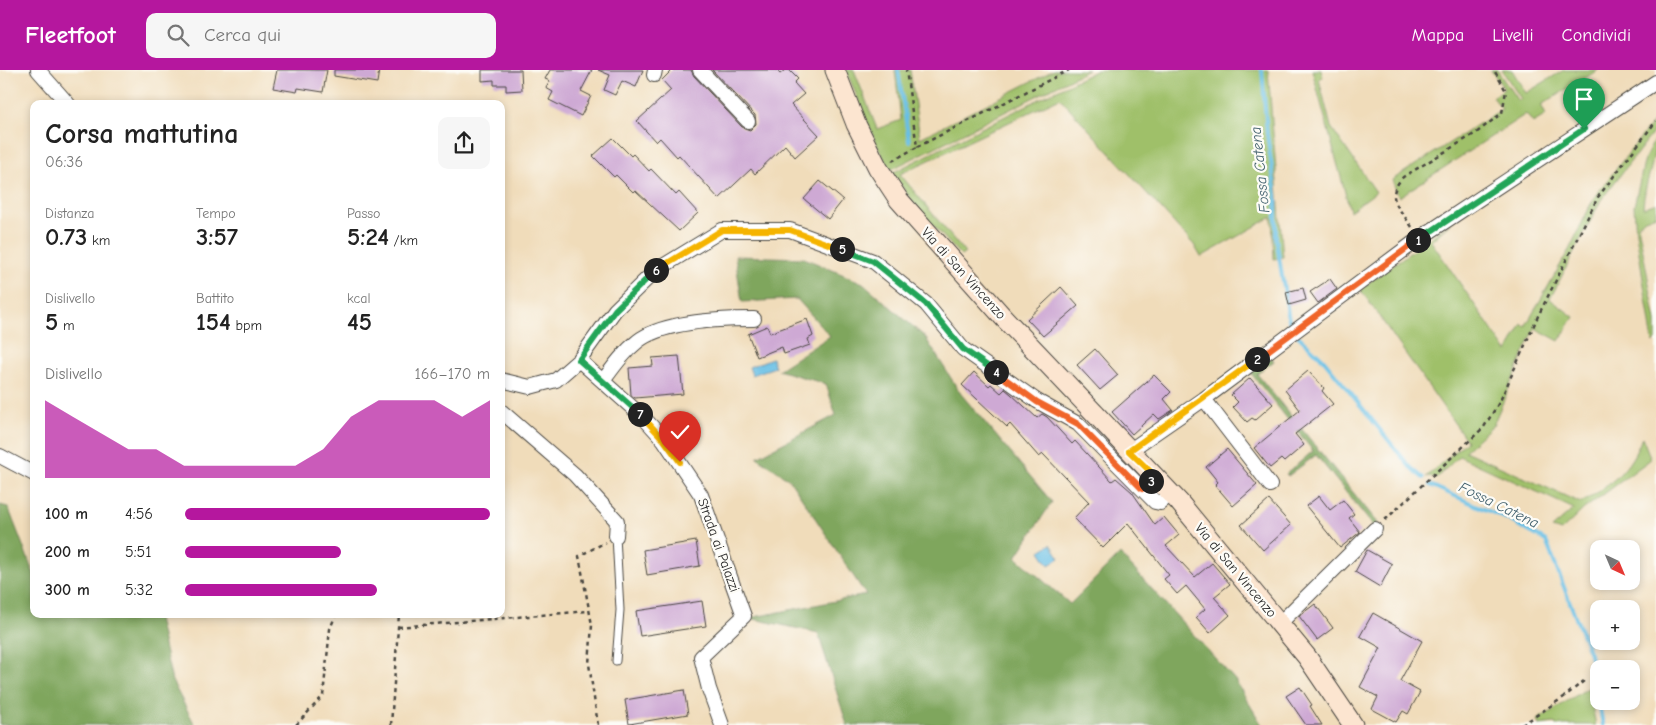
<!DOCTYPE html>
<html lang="it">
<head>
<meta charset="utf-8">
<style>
  body { margin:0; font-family:"Comic Neue",sans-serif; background:#f6f6f6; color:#222; height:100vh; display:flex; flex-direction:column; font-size:19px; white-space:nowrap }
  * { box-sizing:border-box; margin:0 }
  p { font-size:16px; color:#767676 }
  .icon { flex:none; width:28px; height:28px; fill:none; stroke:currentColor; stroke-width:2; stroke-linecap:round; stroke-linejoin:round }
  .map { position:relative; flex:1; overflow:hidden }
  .panel { position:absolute; left:30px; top:30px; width:475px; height:518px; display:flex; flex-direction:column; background:#fff; border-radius:10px; box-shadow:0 2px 8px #0003 }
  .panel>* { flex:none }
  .needle { width:32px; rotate:136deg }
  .fabs { position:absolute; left:1590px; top:470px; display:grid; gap:10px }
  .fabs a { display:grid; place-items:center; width:50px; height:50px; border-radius:10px; background:#fff; box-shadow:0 2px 8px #0003; font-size:25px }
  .pin { position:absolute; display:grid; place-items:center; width:42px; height:42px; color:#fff; margin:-51px -21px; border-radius:50% 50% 50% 0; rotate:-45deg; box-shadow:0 0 5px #0007 }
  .pin .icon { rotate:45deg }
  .km { position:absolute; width:25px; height:25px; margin:-12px; border-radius:50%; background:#222; color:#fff; font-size:14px; line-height:25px; text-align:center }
  .round { display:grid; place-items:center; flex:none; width:52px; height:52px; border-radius:10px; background:#f6f6f6 }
  .headline { display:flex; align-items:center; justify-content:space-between; height:85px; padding:0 15px }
  h1 { font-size:28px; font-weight:700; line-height:38px }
  .figures { display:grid; grid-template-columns:repeat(3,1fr); gap:8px; height:85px; padding:5px 15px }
  .figures div { display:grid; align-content:center }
  .figures b { font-size:25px; font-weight:700 }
  .figures small { font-size:14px; font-weight:400 }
  .figures p { font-size:14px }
  .chart { height:140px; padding:10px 15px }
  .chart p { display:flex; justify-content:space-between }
  .chart svg { width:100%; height:90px; margin-top:5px; fill:#b5179e; opacity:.7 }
  ul { padding:0 15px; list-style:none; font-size:16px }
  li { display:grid; grid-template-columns:80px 60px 1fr; align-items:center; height:38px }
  li i { height:12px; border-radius:6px; background:#b5179e }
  header { display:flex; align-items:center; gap:30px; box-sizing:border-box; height:70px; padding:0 25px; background:#b5179e; color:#fff }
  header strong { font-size:24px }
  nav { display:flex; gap:28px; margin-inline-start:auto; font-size:18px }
  .search { width:350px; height:45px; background:#f6f6f6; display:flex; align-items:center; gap:12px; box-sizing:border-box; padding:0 18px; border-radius:10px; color:#767676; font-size:19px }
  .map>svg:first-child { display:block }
  .green { fill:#9fc069; stroke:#65764a }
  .forest { fill:#7fa65d; stroke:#556844 }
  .water { fill:#68bfe5; stroke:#4a7588 }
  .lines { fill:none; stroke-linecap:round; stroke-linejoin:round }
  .stream { stroke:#68bfe5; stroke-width:4 }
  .building { fill:#cea9d4 }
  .service-casing { stroke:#494640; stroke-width:9 }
  .minor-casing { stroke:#494640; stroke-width:16 }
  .secondary-casing { stroke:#494640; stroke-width:21 }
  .path { stroke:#494640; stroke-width:2.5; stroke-dasharray:4 4; stroke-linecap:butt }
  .service { stroke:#fff; stroke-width:7 }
  .minor { stroke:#fff; stroke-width:14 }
  .secondary { stroke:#fce5d0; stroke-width:19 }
  .split-1-casing { stroke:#fff; stroke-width:10 }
  .split-2-casing { stroke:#fff; stroke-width:10 }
  .split-3-casing { stroke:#fff; stroke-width:10 }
  .split-4-casing { stroke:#fff; stroke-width:10 }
  .split-5-casing { stroke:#fff; stroke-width:10 }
  .split-6-casing { stroke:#fff; stroke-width:10 }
  .split-7-casing { stroke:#fff; stroke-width:10 }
  .split-8-casing { stroke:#fff; stroke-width:10 }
  .split-1 { stroke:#22a559; stroke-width:6 }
  .split-2 { stroke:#f0652b; stroke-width:6 }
  .split-3 { stroke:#f5b400; stroke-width:6 }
  .split-4 { stroke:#f0652b; stroke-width:6 }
  .split-5 { stroke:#22a559; stroke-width:6 }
  .split-6 { stroke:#f5b400; stroke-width:6 }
  .split-7 { stroke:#22a559; stroke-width:6 }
  .split-8 { stroke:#f5b400; stroke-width:6 }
  .labels { text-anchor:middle; stroke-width:4.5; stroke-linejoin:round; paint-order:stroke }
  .street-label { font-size:14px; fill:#2b2b2b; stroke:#fdfcf7 }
  .water-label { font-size:15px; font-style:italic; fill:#405f6c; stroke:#fdfcf7 }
</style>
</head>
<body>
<header>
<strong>Fleetfoot</strong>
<div class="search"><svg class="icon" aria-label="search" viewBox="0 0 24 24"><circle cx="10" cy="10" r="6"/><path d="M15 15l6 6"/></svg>Cerca qui</div>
<nav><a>Mappa</a><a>Livelli</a><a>Condividi</a></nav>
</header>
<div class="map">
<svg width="1656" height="655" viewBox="0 0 1656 655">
  <rect width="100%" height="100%" fill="#fdfcf7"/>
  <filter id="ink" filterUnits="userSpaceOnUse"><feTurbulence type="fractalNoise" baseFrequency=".02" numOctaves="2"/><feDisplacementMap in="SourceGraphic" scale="10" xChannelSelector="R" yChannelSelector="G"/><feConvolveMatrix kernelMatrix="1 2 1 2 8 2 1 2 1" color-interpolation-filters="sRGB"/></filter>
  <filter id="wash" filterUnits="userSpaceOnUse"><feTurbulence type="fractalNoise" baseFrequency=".0096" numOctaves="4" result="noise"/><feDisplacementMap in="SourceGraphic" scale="20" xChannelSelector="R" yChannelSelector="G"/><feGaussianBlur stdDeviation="1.12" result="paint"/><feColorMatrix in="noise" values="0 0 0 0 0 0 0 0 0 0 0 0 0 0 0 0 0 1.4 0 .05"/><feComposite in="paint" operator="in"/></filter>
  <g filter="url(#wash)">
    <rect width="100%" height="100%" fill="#f0dcba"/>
    <path class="green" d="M846 0H854L877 59 901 50 895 0H910L920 68 1054 0H1088L890 100 875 71Z
      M1097 0H1268L1283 187 1274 189 1272 147 1201 187 1194 175 1060 28 900 104 965 183 961 186 918 139 892 103Z
      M1312 0H1321L1323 7 1319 9 1331 57 1376 122 1350 141Z
      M1491 0H1497L1518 31 1521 29 1502 0H1512L1526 23 1564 0H1598L1541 35 1546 45 1533 53 1526 44 1399 127 1392 110 1502 39 1493 27 1504 19Z
      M1656 48V59L1601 130 1550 229 1574 247 1559 271 1535 258 1493 355 1465 381 1581 433C1609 416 1631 400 1642 367L1651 389 1584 439 1561 461 1552 458 1574 439 1459 386 1437 408 1426 407 1467 371 1360 219 1452 152 1431 171 1507 282 1522 254 1525 257 1570 178 1595 126Z
      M1656 67C1656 91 1644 113 1643 138L1656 133V145L1645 149 1638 155 1656 251V270L1653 273 1636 163 1634 136 1645 88Z
      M1588 618 1596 655H1556L1555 653 1539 655 1537 650Z"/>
    <path class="forest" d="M735 186 804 188 863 213 925 267 961 324 1052 432 1016 487 1070 534 1120 484 1235 610 1262 655H847L818 563 749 548 866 525 790 410 757 387 836 345 826 314 778 300 830 266 797 229 742 232Z
      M1271 287 1274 291 1257 304 1378 453 1374 457 1316 385 1288 406 1286 404 1313 381 1250 302Z
      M0 435 8 437 34 504V544H157L172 611 195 655H0Z"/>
    <path class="water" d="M772 288 775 297 752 305 749 297Z
      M1051 474 1060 488 1049 495 1040 481Z"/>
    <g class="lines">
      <path class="stream" d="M898 0 909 71
        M1262 0 1267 64 1276 125V168L1290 256
        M1298 266 1323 289 1410 397 1423 408
        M1430 415 1507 449 1546 471 1590 584 1603 655"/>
    </g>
    <g id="blocks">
      <path class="building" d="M277 0H327L323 22 298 18 297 22 273 18Z
        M334 0H379L377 13 334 6Z
        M482 0H521L522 20 506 21V15H494V10L482 11Z
        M550 0H592L581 21 591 26 581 46 549 30 553 22 546 18 550 11 545 9Z
        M598 0H643L636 17 622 11 615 25 604 20 610 5Z
        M672 0H691L694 6 742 57 750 60 756 54 755 45 712 0H776L780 4 785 0H789L798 9 794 13 804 24 791 35 819 65 795 87 785 75 755 104 751 99 719 129 679 85 677 87 660 68 656 72 637 51 671 20 662 10Z
        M613 68 631 86 633 84 649 101 651 99 676 125 679 122 698 143 679 161 635 120 633 122 616 105 614 107 593 86Z
        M820 111 843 130 828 149 804 129Z
        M1330 209 1337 219 1318 233 1310 222Z
        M1061 217 1078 236 1043 266 1027 249Z
        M1303 218 1306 230 1289 235 1286 222Z
        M807 249 813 266 808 269 810 275 784 284 782 277 757 287 748 264 767 256 770 263Z
        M1095 279 1118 305 1100 320 1077 295Z
        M679 286 683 324 635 328 631 325 629 298 653 296 652 288Z
        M1308 301 1324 318 1322 321 1333 334 1295 364 1304 375 1284 392 1281 389 1270 398 1254 378 1300 340 1285 320Z
        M974 302 989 316 991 314 1001 323 1005 319 1011 324 1037 348 1042 344 1047 347 1072 374 1075 371 1112 411 1116 408 1132 422 1155 455 1164 447 1179 465 1166 476 1195 507 1212 493 1230 514 1214 527 1230 545 1210 563 1196 547 1205 539 1186 516 1177 524 1164 509 1169 505 1128 453 1103 478 1074 448 1089 432 1043 384 1039 387 1010 354 1007 357 962 315Z
        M1154 305 1171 322 1164 329 1173 340 1159 349 1154 344 1132 364 1112 342Z
        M1250 308 1273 334 1255 350 1252 348 1247 352 1233 337 1238 332 1231 325Z
        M1227 379 1257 415 1233 436 1215 415 1218 412 1206 397Z
        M1319 426 1330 440 1343 430 1354 444 1349 448 1360 462 1340 478 1306 436Z
        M1269 430 1291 455 1263 480 1241 455Z
        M696 471 700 496 647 505 643 480Z
        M1367 480 1392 494 1380 517 1355 502Z
        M702 531 706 556 640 566 636 541Z
        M1315 534 1333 558 1317 570 1299 546Z
        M1373 543 1422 571 1400 611 1420 622 1408 644 1403 641 1396 652 1372 639 1378 627 1360 617 1381 578 1360 566Z
        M1300 617 1312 635 1310 636 1322 655H1306L1286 626Z
        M684 620 688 644 629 654 625 630Z"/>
    </g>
  </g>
  <g filter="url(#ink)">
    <use href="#blocks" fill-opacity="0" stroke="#494640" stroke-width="1"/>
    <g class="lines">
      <defs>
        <path id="service" d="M616 591 620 540 616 466"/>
        <path id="minor" d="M38 0 68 34
          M700 0 748 51
          M654 5 655 0
          M579 290 645 349 664 370 701 425 744 546 701 587 709 619 722 655
          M501 310 530 317 556 310 579 290 615 240 655 201 722 160H790L873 191 926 234 963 279 1037 331 1078 354 1155 432 1160 433 1171 423
          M603 311C614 296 624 282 638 271 664 251 723 249 754 249
          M1204 329 1270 415
          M501 341 575 405 617 451 616 466
          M1129 381 1204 329 1420 168 1656 12
          M0 386 34 404
          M1280 553 1375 459"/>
        <path id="secondary" d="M835 0 856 54 878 98 899 130 1004 248 1179 432 1307 587 1353 655"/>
      </defs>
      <use href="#service" class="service-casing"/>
      <use href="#minor" class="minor-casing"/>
      <use href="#secondary" class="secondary-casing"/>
      <path class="path" d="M917 77 1069 0
        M892 91 917 77 906 0
        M1412 157C1399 137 1384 128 1403 107L1476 63 1502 43 1506 21 1494 0
        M1385 450 1484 357 1500 331 1538 246 1598 127 1656 51
        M398 557 588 541
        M296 655 323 626 330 559 336 544
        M391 655 399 544
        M598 655 589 594 592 555 579 486 606 472
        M1522 655 1564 627 1585 610"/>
      <use href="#service" class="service"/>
      <use href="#minor" class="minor"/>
      <use href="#secondary" class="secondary"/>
    </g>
  </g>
  <g class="lines" filter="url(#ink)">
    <defs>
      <path id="split-1" d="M1418 170 1584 59"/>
      <path id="split-2" d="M1257 289 1418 170"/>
      <path id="split-3" d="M1151 411 1156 407 1129 381 1257 289"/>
      <path id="split-4" d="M996 302 1037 332 1078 354 1142 419 1151 411"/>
      <path id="split-5" d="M842 179 873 191 926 234 963 279 996 302"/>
      <path id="split-6" d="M656 200 722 160H790L842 179"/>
      <path id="split-7" d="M640 344 579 290 615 240 656 200"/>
      <path id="split-8" d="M640 344 664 370 680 392"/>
    </defs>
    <use href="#split-1" class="split-1-casing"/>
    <use href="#split-2" class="split-2-casing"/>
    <use href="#split-3" class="split-3-casing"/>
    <use href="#split-4" class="split-4-casing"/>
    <use href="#split-5" class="split-5-casing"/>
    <use href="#split-6" class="split-6-casing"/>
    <use href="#split-7" class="split-7-casing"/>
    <use href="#split-8" class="split-8-casing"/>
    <use href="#split-1" class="split-1"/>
    <use href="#split-2" class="split-2"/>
    <use href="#split-3" class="split-3"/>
    <use href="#split-4" class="split-4"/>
    <use href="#split-5" class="split-5"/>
    <use href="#split-6" class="split-6"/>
    <use href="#split-7" class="split-7"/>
    <use href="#split-8" class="split-8"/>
  </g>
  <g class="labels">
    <g class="street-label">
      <text transform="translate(964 203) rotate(48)" y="5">Via di San Vincenzo</text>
      <text transform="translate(719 475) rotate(70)" y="5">Strada ai Palazzi</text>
      <text transform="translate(1236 500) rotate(50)" y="5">Via di San Vincenzo</text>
    </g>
    <g class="water-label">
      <text transform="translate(1260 100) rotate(-96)" y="5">Fossa Catena</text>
      <text transform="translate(1499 435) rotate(26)" y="5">Fossa Catena</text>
    </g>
  </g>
</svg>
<div class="fabs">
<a><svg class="needle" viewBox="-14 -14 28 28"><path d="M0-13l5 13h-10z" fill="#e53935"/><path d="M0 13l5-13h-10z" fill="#767676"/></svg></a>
<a>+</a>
<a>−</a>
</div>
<div class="pin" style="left:1584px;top:59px;background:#1e9e55"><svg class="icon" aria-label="arrive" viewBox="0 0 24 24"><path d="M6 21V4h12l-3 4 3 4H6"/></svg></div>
<div class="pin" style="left:680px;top:392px;background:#d93025"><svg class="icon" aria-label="check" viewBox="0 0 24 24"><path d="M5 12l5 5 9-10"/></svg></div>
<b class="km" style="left:1418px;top:170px">1</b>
<b class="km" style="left:1257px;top:289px">2</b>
<b class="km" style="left:1151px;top:411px">3</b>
<b class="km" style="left:996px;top:302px">4</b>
<b class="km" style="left:842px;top:179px">5</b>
<b class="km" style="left:656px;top:200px">6</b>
<b class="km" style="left:640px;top:344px">7</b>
<section class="panel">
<div class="headline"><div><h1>Corsa mattutina</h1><p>06:36</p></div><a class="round"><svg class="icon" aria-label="share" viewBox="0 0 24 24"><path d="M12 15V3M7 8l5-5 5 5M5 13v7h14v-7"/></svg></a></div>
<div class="figures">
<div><p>Distanza</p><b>0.73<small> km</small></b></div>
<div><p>Tempo</p><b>3:57</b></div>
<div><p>Passo</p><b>5:24<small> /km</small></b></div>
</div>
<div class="figures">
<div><p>Dislivello</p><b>5<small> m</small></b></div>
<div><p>Battito</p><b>154<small> bpm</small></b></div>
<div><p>kcal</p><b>45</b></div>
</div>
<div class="chart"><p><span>Dislivello</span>166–170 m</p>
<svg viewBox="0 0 160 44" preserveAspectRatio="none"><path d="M0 44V6L10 14L20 22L30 30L40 30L50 38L60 38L70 38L80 38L90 38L100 30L110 14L120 6L130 6L140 6L150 14L160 6V44z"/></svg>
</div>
<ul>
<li><b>100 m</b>4:56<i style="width:100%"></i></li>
<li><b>200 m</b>5:51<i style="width:51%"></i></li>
<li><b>300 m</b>5:32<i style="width:63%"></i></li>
</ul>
</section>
</div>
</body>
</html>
